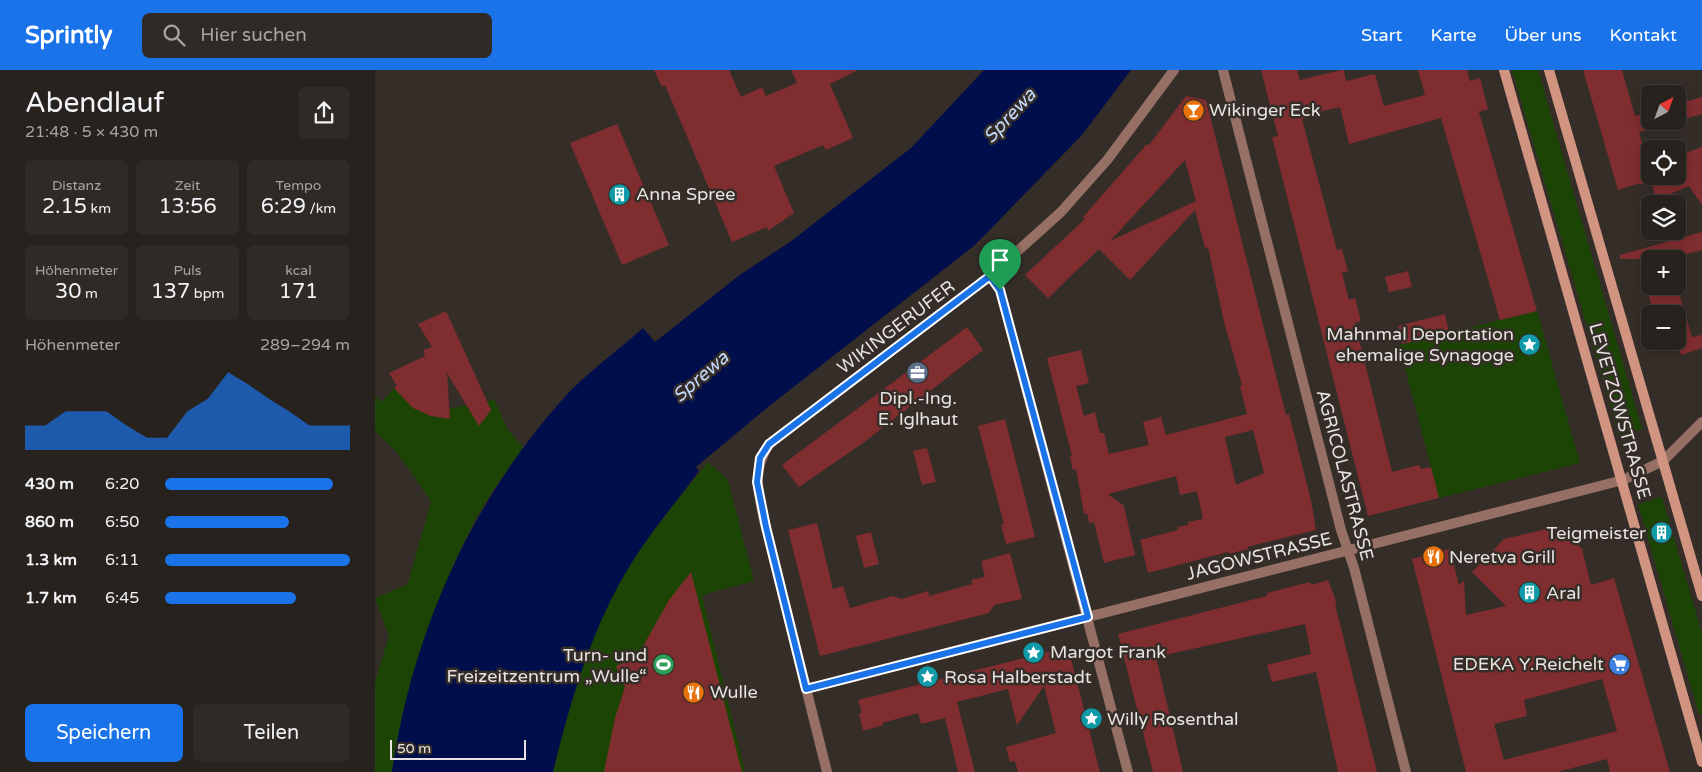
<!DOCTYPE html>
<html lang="de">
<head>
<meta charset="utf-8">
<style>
  body { margin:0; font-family:"Varela Round",sans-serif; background:#302a27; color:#f1f3f6; height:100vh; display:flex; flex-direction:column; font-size:19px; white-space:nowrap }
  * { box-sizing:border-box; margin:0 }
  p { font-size:16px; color:#a5a4a4 }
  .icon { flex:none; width:28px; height:28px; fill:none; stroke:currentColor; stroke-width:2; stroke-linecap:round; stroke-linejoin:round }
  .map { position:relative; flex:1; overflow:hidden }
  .drawer { display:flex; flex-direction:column; background:#28221e; width:375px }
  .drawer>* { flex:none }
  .needle { width:32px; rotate:41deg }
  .tools { position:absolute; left:1266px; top:15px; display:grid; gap:10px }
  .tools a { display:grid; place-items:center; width:45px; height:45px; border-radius:8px; background:#28221e; box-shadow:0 2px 12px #0003,0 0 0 1px #443f3c; font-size:25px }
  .scale { position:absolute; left:15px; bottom:12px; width:136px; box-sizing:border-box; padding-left:5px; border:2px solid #e8e3e0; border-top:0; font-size:14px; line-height:18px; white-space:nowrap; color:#e8e3e0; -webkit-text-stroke:4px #352d28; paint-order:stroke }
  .pin { position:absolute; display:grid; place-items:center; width:42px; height:42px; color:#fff; margin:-51px -21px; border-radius:50% 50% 50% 0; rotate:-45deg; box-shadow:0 0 5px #0007 }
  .pin .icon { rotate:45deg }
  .round { display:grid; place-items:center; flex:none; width:52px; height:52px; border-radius:8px; background:#302a27 }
  .head { display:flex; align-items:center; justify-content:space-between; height:85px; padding:0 25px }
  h1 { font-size:28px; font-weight:600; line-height:38px }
  .metrics { display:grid; grid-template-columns:repeat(3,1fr); gap:8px; height:85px; padding:5px 25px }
  .metrics div { display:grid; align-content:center; border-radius:8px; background:#302a27; text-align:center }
  .metrics b { font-size:21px; font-weight:600 }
  .metrics small { font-size:14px; font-weight:400 }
  .metrics p { font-size:14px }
  .chart { height:140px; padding:10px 25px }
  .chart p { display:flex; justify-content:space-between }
  .chart svg { width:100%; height:90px; margin-top:5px; fill:#1a73e8; opacity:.7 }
  .cta { display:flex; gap:10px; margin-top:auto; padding:10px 25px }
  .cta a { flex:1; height:58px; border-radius:8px; background:#1a73e8; color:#fff; font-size:20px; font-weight:600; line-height:58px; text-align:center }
  .cta a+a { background:#302a27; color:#f1f3f6 }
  ul { padding:0 25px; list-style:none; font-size:16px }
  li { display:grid; grid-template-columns:80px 60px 1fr; align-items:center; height:38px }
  li i { height:12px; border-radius:6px; background:#1a73e8 }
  header { display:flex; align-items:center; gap:30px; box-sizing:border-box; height:70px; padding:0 25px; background:#1a73e8; color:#fff }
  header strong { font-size:24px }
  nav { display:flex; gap:28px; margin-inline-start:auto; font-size:18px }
  .search { width:350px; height:45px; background:#302a27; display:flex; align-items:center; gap:12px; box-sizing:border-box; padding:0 18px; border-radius:8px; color:#a5a4a4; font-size:19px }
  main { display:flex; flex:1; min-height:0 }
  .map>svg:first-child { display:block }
  .green { fill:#1c4505 }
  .water { fill:#000e4c }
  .building { fill:#802d2f; fill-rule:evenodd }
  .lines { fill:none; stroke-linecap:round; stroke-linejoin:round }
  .minor { stroke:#967064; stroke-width:10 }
  .secondary { stroke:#d09481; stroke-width:10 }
  .route-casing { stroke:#fff; stroke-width:10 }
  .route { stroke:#1a73e8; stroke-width:6 }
  .labels { text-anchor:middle; stroke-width:5; stroke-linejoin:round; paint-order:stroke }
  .poi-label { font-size:18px; fill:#e8e3e0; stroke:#352d28; text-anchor:start }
  .street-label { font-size:18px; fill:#e8e3e0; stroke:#352d28 }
  .water-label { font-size:19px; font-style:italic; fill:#c2d8fe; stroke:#352d28 }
</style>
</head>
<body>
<header>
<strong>Sprintly</strong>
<div class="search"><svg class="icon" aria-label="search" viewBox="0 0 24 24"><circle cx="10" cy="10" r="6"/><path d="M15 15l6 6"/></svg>Hier suchen</div>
<nav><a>Start</a><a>Karte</a><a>Über uns</a><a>Kontakt</a></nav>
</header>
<main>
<section class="drawer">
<div class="head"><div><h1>Abendlauf</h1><p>21:48 · 5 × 430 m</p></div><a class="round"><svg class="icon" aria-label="share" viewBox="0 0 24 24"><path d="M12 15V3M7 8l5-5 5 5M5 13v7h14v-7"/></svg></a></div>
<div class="metrics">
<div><p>Distanz</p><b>2.15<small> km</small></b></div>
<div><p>Zeit</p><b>13:56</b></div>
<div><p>Tempo</p><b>6:29<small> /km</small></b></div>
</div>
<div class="metrics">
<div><p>Höhenmeter</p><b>30<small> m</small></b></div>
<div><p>Puls</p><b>137<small> bpm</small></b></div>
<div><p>kcal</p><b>171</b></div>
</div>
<div class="chart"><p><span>Höhenmeter</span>289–294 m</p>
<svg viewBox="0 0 160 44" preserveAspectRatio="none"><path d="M0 44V32L10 32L20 25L30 25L40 25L50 32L60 38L70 38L80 25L90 19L100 6L110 12L120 19L130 25L140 32L150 32L160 32V44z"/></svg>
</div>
<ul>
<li><b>430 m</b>6:20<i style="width:91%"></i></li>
<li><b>860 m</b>6:50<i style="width:67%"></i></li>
<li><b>1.3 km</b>6:11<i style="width:100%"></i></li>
<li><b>1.7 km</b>6:45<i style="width:71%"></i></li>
</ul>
<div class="cta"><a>Speichern</a><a>Teilen</a></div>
</section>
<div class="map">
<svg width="1327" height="702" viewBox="0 0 1327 702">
  <rect width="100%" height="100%" fill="#352d28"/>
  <path class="green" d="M1137 0H1163L1267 359 1244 366Z
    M1162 241 1205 393 1064 428 1024 275Z
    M19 318C34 337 51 346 74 349V339L91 335 104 356 116 340 112 332 119 329 133 360 148 377C130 404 109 431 95 460 57 536 29 618 17 702H0V612L14 566 0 528 33 514 56 431 21 381 0 361V326L7 332Z
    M333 392 353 410 379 511 327 525 370 702H178C197 625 219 546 265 480 286 450 310 421 333 392Z
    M1287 427 1327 563V644H1324L1263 434Z"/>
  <path class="water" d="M609 0H756L707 65 600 175 393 337 321 397 324 401C305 427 283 453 265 480 220 546 197 625 178 702H17C37 565 94 435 186 331 210 304 241 282 268 258L280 272 366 204 415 172 536 78Z"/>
  <path class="building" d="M279 0H354L366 27 387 17 391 26 422 13 416 0H483L455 14 478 68 451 80 448 75 399 96 419 143 393 161 392 157 357 172 290 15 287 17Z
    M886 0H922L925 10 966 0H969L971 11 1000 4 1009 36 1050 25 1043 0H1092L1095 11 1105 8 1113 39 1104 42 1162 241 1125 250 1066 48 974 74 965 37 934 44 935 47 927 49 962 180 967 179 973 201 967 203 974 230 980 228 986 251 980 253 1017 402 1044 395 1046 399 1056 397 1064 428 993 446 897 67 903 66Z
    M1208 0H1247L1260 46 1275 42V59L1264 62 1275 103V114H1262L1243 120Z
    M811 26 831 30 911 345 914 344 936 430 941 460 872 477 873 479 854 484 853 482 773 503 765 470 803 460V457L813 455V452L828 449 822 421 805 425 801 406 733 424 749 436 760 485 729 493 719 452 714 453 712 443 709 444 701 399 698 400 695 387 697 386 672 288 706 280 714 313 701 316 709 346 720 342 725 363H729L734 384 774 375 768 352 786 347 791 365 872 344 865 316 867 315 849 252 833 177 830 178 820 140 755 210 724 179 673 228 650 205 710 149 708 147 772 74 774 75ZM810 90 821 131 735 171ZM878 360 889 403 861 415 850 367Z
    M1327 27V44L1302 51V34Z
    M242 54 294 175 247 195 195 73Z
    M1327 77V135L1314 116 1295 124 1285 126 1279 123 1276 106H1302V86Z
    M1327 162V180L1293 189H1245V185Z
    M1033 201 1037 217 1014 222 1010 207Z
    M1271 216H1302L1317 267 1327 265V278L1306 285 1305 281H1302V244H1279Z
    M71 241 116 340 104 356 72 303 75 349 56 346 38 338 19 318 22 316 14 303 50 286 48 280 57 277 43 254Z
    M1070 244 1074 263 1027 274 1023 256Z
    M592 257 608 280 488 373 424 417 407 395Z
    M630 349 660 467 631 474 626 455 629 454 603 356Z
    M552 378 561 412 547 415 538 381Z
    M442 453 458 519 468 516 475 538 518 526 526 529 553 521 554 526 597 514 596 510 610 507 606 491 635 483 647 529 619 535 614 543 445 586 413 460Z
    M1184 456 1207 479 1216 515 1239 508 1295 702H1235L1232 689 1182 702H1091L1037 489 1075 479 1084 515 1089 511 1091 545 1131 536 1097 502 1129 469ZM1227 609 1242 661 1129 690 1119 654 1152 646 1149 630Z
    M496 462 504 494 489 498 481 466Z
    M316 502 367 702H229L240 648 250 617 241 596 262 587 294 530Z
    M953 510 962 533 960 534 1002 702H963L941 602 897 612 892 595 936 584 930 554 781 587 808 702H778L743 564 892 526V523L935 512 936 515Z
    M693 577 725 702H643L640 691 635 692 631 677 681 663 669 616 642 655 633 619 582 632 600 702H583L570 648 546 654 543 643 507 653 508 655 488 661 484 644 487 643 483 630Z"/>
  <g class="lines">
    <path class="minor" d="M848 0 966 460 979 498 1031 702
      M615 206 625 220 753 702
      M431 619 1248 410 1288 391 1327 352
      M452 702 389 450C383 421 377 401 394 374L615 206 686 142 733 89 799 0"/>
    <path class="secondary" d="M1129 0 1327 692
      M1174 0 1327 526"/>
  </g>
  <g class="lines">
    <defs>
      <path id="route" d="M615 206 625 220 713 547 431 619 391 457 382 412 385 388 394 374Z"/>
    </defs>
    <use href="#route" class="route-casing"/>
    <use href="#route" class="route"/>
  </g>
  <defs>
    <symbol id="bar-disc" viewBox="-11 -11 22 22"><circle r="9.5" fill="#e8710a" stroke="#352d28"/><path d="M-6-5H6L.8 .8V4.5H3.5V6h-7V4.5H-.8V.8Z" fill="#fff"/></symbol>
    <symbol id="building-disc" viewBox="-11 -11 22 22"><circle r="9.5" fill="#0f9aa8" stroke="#352d28"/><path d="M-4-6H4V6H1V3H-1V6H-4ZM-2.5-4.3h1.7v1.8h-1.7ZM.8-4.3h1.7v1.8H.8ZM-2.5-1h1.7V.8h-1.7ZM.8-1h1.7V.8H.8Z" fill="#fff"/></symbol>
    <symbol id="sight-disc" viewBox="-11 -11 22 22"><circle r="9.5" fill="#0f9aa8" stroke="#352d28"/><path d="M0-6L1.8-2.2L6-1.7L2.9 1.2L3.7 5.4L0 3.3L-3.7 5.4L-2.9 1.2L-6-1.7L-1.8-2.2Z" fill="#fff"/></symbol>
    <symbol id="office-disc" viewBox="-11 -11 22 22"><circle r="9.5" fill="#5c6f8a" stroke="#352d28"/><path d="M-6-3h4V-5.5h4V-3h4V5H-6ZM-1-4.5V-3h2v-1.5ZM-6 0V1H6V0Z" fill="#fff"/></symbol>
    <symbol id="restaurant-disc" viewBox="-11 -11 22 22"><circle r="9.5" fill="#e8710a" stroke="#352d28"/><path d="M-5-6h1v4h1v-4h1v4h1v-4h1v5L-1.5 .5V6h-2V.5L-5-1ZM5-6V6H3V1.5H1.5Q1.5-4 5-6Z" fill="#fff"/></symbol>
    <symbol id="supermarket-disc" viewBox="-11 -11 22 22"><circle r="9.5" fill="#3f7fe0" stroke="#352d28"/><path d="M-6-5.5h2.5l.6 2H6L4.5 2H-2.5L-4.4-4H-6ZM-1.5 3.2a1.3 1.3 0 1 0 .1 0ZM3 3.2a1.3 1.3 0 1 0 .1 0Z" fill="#fff"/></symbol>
    <symbol id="stadium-disc" viewBox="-11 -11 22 22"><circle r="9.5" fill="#2e9e5b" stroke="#352d28"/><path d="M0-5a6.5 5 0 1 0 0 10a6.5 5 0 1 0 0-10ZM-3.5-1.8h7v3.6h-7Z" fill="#fff"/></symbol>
  </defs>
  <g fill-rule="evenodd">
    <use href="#bar-disc" x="806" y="28" width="25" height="25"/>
    <use href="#building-disc" x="232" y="112" width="25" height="25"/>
    <use href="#sight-disc" x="1142" y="262" width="25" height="25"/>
    <use href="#office-disc" x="530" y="290" width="25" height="25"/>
    <use href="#building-disc" x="1274" y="450" width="25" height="25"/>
    <use href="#restaurant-disc" x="1046" y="474" width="25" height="25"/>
    <use href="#building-disc" x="1142" y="510" width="25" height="25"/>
    <use href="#sight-disc" x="646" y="570" width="25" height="25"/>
    <use href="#supermarket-disc" x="1232" y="582" width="25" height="25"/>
    <use href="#stadium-disc" x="276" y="582" width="25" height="25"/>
    <use href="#sight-disc" x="540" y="594" width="25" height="25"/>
    <use href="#restaurant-disc" x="306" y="610" width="25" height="25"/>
    <use href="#sight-disc" x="704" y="636" width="25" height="25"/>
  </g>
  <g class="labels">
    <g class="poi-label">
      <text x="834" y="46">Wikinger Eck</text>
      <text x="261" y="130">Anna Spree</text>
      <text x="1139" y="270" text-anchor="end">Mahnmal Deportation<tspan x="1139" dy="21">ehemalige Synagoge</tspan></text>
      <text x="543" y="334" text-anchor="middle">Dipl.-Ing.<tspan x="543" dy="21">E. Iglhaut</tspan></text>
      <text x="1271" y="469" text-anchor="end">Teigmeister</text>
      <text x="1074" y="493">Neretva Grill</text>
      <text x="1171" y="529">Aral</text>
      <text x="675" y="588">Margot Frank</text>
      <text x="272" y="591" text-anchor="end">Turn- und<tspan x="272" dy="21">Freizeitzentrum „Wulle“</tspan></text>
      <text x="1229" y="600" text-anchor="end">EDEKA Y.Reichelt</text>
      <text x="569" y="613">Rosa Halberstadt</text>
      <text x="335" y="628">Wulle</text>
      <text x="732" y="655">Willy Rosenthal</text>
    </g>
    <g class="street-label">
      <text transform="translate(521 257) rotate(-37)" y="6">WIKINGERUFER</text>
      <text transform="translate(1245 341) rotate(74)" y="6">LEVETZOWSTRASSE</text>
      <text transform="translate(970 405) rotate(75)" y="6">AGRICOLASTRASSE</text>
      <text transform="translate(884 486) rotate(-14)" y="6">JAGOWSTRASSE</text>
    </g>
    <g class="water-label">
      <text transform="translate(634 45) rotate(-47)" y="7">Sprewa</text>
      <text transform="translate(325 306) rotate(-41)" y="7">Sprewa</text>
    </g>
  </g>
</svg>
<div class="tools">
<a><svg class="needle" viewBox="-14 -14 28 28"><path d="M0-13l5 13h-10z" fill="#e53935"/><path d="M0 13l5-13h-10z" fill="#a5a4a4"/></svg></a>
<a><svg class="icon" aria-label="locate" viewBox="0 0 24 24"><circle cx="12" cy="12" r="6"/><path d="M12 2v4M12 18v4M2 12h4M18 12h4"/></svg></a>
<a><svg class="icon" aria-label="layers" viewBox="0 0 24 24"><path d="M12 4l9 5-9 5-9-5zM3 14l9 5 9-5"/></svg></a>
<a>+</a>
<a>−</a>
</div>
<div class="scale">50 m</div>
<div class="pin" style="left:625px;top:220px;background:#1e9e55"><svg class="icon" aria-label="arrive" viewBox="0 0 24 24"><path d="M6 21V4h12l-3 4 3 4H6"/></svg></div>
</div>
</main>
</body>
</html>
